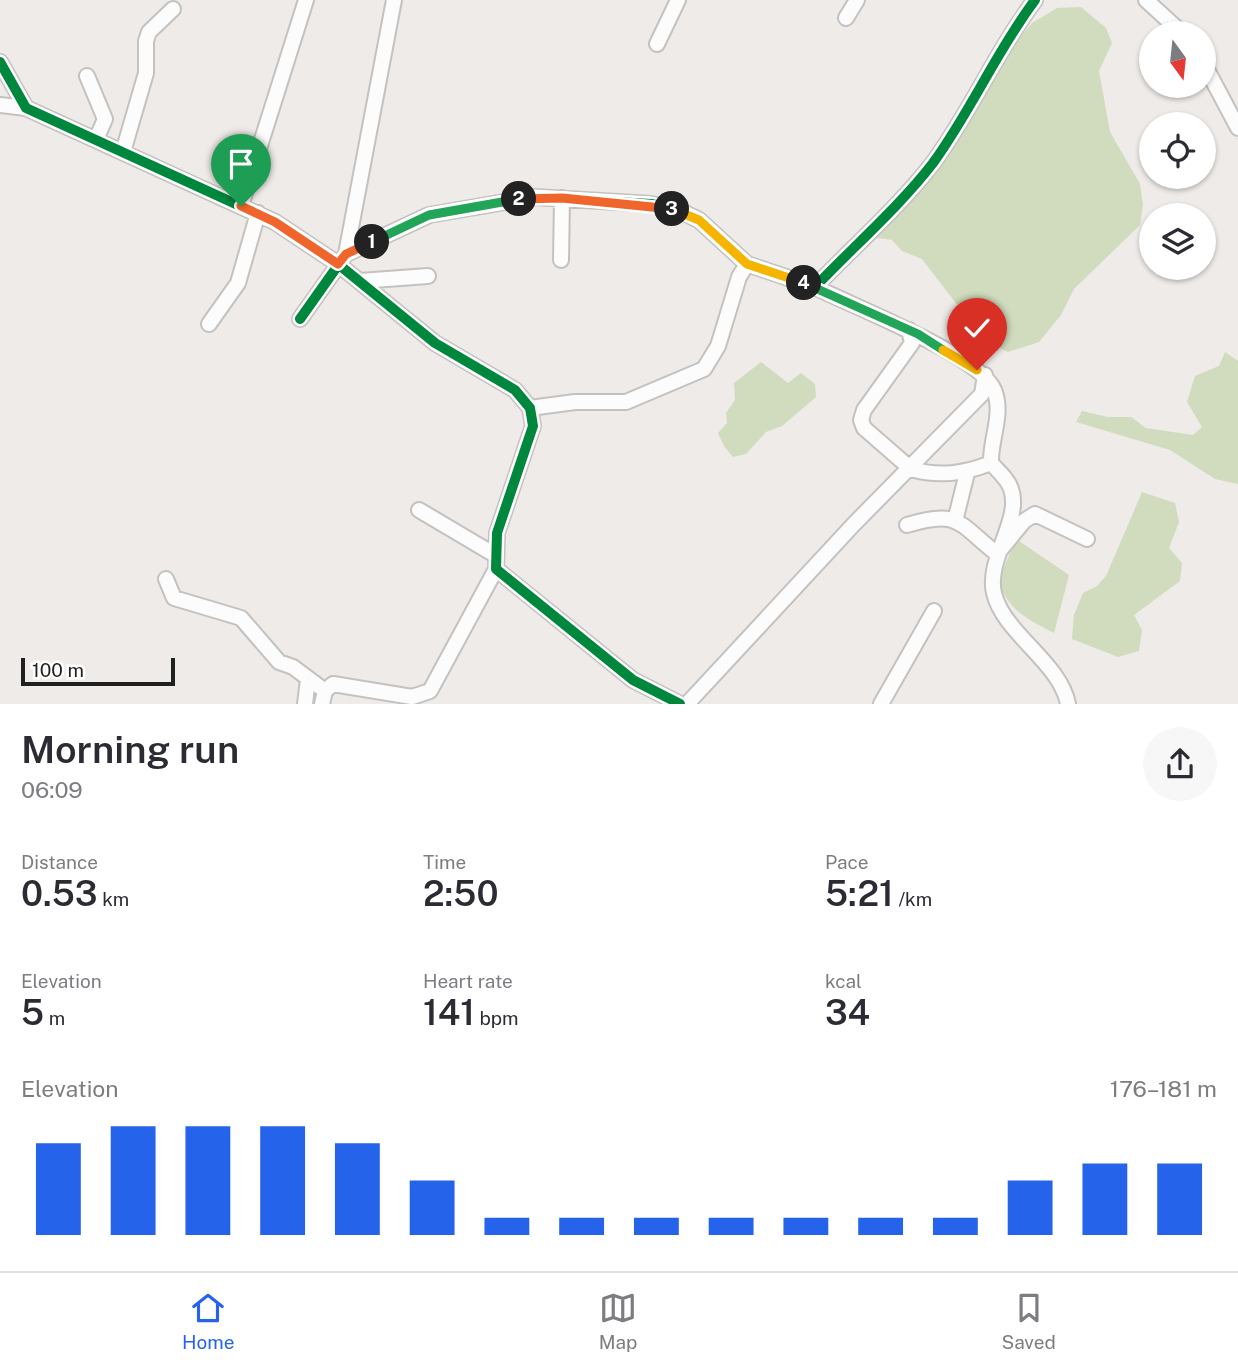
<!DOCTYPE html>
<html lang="en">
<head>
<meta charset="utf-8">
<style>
  body { margin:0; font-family:"Public Sans",sans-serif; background:#f7f7f7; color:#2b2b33; height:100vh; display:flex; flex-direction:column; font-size:26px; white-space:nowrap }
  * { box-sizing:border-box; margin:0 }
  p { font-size:23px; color:#7c7c81 }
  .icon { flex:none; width:38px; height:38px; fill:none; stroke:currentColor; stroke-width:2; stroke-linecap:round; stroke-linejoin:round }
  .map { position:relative; height:704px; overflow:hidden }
  .sheet { display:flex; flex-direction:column; background:#fff; flex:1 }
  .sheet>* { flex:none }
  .needle { width:46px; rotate:165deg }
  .tools { position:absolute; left:1139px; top:21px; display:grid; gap:14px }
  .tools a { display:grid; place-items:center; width:77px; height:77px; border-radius:50%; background:#fff; box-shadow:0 2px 5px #0004; font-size:35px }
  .scale { position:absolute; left:21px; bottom:18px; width:154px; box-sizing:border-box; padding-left:7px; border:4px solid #202020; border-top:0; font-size:19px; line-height:24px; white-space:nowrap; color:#202020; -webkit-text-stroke:5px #fff; paint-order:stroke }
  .pin { position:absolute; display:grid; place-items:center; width:60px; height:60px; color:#fff; margin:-72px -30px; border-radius:50% 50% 50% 0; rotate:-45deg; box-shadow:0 0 7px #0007 }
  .pin .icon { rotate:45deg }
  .km { position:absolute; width:35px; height:35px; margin:-18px; border-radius:50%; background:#222; color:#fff; font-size:19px; line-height:35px; text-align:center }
  .round { display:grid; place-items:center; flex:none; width:74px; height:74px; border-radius:37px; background:#f7f7f7 }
  .overview { display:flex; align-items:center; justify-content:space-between; height:119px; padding:0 21px }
  h1 { font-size:38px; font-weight:600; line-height:52px }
  .figures { display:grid; grid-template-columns:repeat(3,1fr); gap:10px; height:119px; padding:7px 21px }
  .figures div { display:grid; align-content:center }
  .figures b { font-size:35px; font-weight:600 }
  .figures small { font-size:19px; font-weight:400 }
  .figures p { font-size:19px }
  .chart { height:196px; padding:14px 21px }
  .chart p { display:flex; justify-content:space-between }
  .chart svg { width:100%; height:126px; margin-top:7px; stroke:#2563eb; stroke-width:6 }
  .dock { display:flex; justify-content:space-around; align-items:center; height:98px; border-top:2px solid #e1e1e2; background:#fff; font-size:19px; color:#7c7c81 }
  .dock a { display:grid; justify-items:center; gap:4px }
  .dock .current { color:#2563eb }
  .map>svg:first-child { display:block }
  .forest { fill:#d0dcbd }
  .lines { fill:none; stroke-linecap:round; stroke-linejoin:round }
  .minor-casing { stroke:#c4c2c1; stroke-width:18 }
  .minor { stroke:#fcfcfc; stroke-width:14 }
  .cycleway-casing { stroke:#fff; stroke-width:15 }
  .cycleway { stroke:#00873e; stroke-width:10 }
  .split-1-casing { stroke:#fff; stroke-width:14 }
  .split-2-casing { stroke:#fff; stroke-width:14 }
  .split-3-casing { stroke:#fff; stroke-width:14 }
  .split-4-casing { stroke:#fff; stroke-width:14 }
  .split-5-casing { stroke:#fff; stroke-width:14 }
  .split-6-casing { stroke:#fff; stroke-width:14 }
  .split-1 { stroke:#f0652b; stroke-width:9 }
  .split-2 { stroke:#22a559; stroke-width:9 }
  .split-3 { stroke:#f0652b; stroke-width:9 }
  .split-4 { stroke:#f5b400; stroke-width:9 }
  .split-5 { stroke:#22a559; stroke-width:9 }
  .split-6 { stroke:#f5b400; stroke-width:9 }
</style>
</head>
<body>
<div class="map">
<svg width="1238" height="704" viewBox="0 0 1238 704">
  <rect width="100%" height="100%" fill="#eeebe8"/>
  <path class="forest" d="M1081 7 1106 28 1112 43 1099 71 1110 132 1140 184 1143 205 1140 225 1074 289 1061 315 1039 342 1008 352 985 341 922 259 902 251 892 240 872 237 939 169 1001 59 1032 23 1057 8Z
    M1225 352 1238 361V484L1215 479 1170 450 1076 422 1082 411 1108 417H1131L1146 428 1193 435 1202 427 1187 402 1195 376 1219 366Z
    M761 362 788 383 801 373 815 384 816 397 782 426 766 432 746 454 733 457 724 446 718 433 727 423 726 413 735 400 734 383Z
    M1142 492 1175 503 1179 522 1169 548 1182 563 1180 581 1134 615 1142 630 1139 651 1118 657 1072 639 1074 615 1083 593 1097 586 1106 576Z
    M1016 539 1069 575 1054 633C1026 618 1010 612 998 581Z"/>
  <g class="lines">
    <defs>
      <path id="minor" d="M1146 0 1182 33
        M846 18 857 0
        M657 44 678 0
        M0 62 26 108 275 222 338 264 435 343 515 390 530 408 533 426 497 533 496 569 633 680 680 704
        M1204 64 1238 128
        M87 76 105 119 96 140
        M0 105 26 108
        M123 152 146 73V41L149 32 173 9
        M241 206 306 0
        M346 254 394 0
        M561 260 562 198
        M360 281 428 276
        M815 287C852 306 981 356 994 390 1004 414 990 439 991 463 998 471 1008 479 1011 489 1022 519 986 559 994 593 1003 633 1060 662 1068 704
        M300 319 346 254 429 215 534 197 651 204 678 210 699 220 747 264 815 287C853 247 900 206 933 163 971 111 996 52 1035 0
        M209 324 238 283 258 213
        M909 330 912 343 864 410 861 420 864 428 911 469C939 477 964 474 991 463
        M530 408 575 402H626L704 369 718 346 739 277 747 264
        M419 510 495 555
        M955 521 967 473
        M907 525C959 509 958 523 997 554L1024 521 1035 514 1087 539
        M166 579 174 598 241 618 279 662 293 667 325 691
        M305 704 308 679
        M322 704 325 691 333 684 412 697 430 691 496 569
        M687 704 854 524 982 394 985 375
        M881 704 934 611"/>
    </defs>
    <use href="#minor" class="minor-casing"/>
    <use href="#minor" class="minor"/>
    <defs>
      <path id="cycleway" d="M0 62 26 108 275 222 338 264 435 343 515 390 530 408 533 426 497 533 496 569 633 680 680 704
        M300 319 346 254 429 215 534 197 651 204 678 210 699 220 747 264 815 287C853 247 900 206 933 163 971 111 996 52 1035 0"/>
    </defs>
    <use href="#cycleway" class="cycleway-casing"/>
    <use href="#cycleway" class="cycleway"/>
  </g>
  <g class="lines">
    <defs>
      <path id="split-1" d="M241 206 275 222 338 264 346 254 372 242"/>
      <path id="split-2" d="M372 242 429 215 519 199"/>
      <path id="split-3" d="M519 199 562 198 672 209"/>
      <path id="split-4" d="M672 209 699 220 747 264 804 283"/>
      <path id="split-5" d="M804 283 918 334 943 350"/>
      <path id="split-6" d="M943 350 977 370"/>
    </defs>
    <use href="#split-1" class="split-1-casing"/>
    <use href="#split-2" class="split-2-casing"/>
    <use href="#split-3" class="split-3-casing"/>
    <use href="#split-4" class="split-4-casing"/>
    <use href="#split-5" class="split-5-casing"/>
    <use href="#split-6" class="split-6-casing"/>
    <use href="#split-1" class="split-1"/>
    <use href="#split-2" class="split-2"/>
    <use href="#split-3" class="split-3"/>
    <use href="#split-4" class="split-4"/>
    <use href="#split-5" class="split-5"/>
    <use href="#split-6" class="split-6"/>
  </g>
</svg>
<div class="tools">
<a><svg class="needle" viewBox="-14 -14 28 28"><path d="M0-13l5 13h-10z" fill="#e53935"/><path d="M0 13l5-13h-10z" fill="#7c7c81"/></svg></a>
<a><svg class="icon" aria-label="locate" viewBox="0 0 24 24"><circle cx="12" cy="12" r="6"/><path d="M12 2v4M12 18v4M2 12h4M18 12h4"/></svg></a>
<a><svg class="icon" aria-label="layers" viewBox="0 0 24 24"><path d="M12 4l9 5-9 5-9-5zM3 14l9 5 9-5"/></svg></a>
</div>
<div class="scale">100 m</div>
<div class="pin" style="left:241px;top:206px;background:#1e9e55"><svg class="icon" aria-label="arrive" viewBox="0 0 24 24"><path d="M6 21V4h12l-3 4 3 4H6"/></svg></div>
<div class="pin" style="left:977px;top:370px;background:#d93025"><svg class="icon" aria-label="check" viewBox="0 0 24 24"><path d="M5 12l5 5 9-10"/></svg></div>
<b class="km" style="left:372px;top:242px">1</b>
<b class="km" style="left:519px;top:199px">2</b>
<b class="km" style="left:672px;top:209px">3</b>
<b class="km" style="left:804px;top:283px">4</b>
</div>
<section class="sheet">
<div class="overview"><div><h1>Morning run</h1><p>06:09</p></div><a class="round"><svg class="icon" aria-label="share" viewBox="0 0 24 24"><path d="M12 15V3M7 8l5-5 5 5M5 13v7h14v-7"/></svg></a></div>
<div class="figures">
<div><p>Distance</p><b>0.53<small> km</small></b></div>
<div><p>Time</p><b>2:50</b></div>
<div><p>Pace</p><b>5:21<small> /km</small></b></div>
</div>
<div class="figures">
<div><p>Elevation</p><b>5<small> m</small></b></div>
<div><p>Heart rate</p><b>141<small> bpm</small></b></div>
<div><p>kcal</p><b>34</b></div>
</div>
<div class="chart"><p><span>Elevation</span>176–181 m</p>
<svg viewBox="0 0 160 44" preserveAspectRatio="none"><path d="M5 44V12M15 44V6M25 44V6M35 44V6M45 44V12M55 44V25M65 44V38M75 44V38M85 44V38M95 44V38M105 44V38M115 44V38M125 44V38M135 44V25M145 44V19M155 44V19"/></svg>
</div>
</section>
<nav class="dock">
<a class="current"><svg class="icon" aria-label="home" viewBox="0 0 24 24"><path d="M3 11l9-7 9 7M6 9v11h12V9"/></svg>Home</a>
<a><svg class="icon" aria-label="map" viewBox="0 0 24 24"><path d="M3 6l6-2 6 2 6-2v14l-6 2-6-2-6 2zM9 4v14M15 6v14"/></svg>Map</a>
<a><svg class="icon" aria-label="saved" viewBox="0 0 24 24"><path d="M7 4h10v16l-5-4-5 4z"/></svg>Saved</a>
</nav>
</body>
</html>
